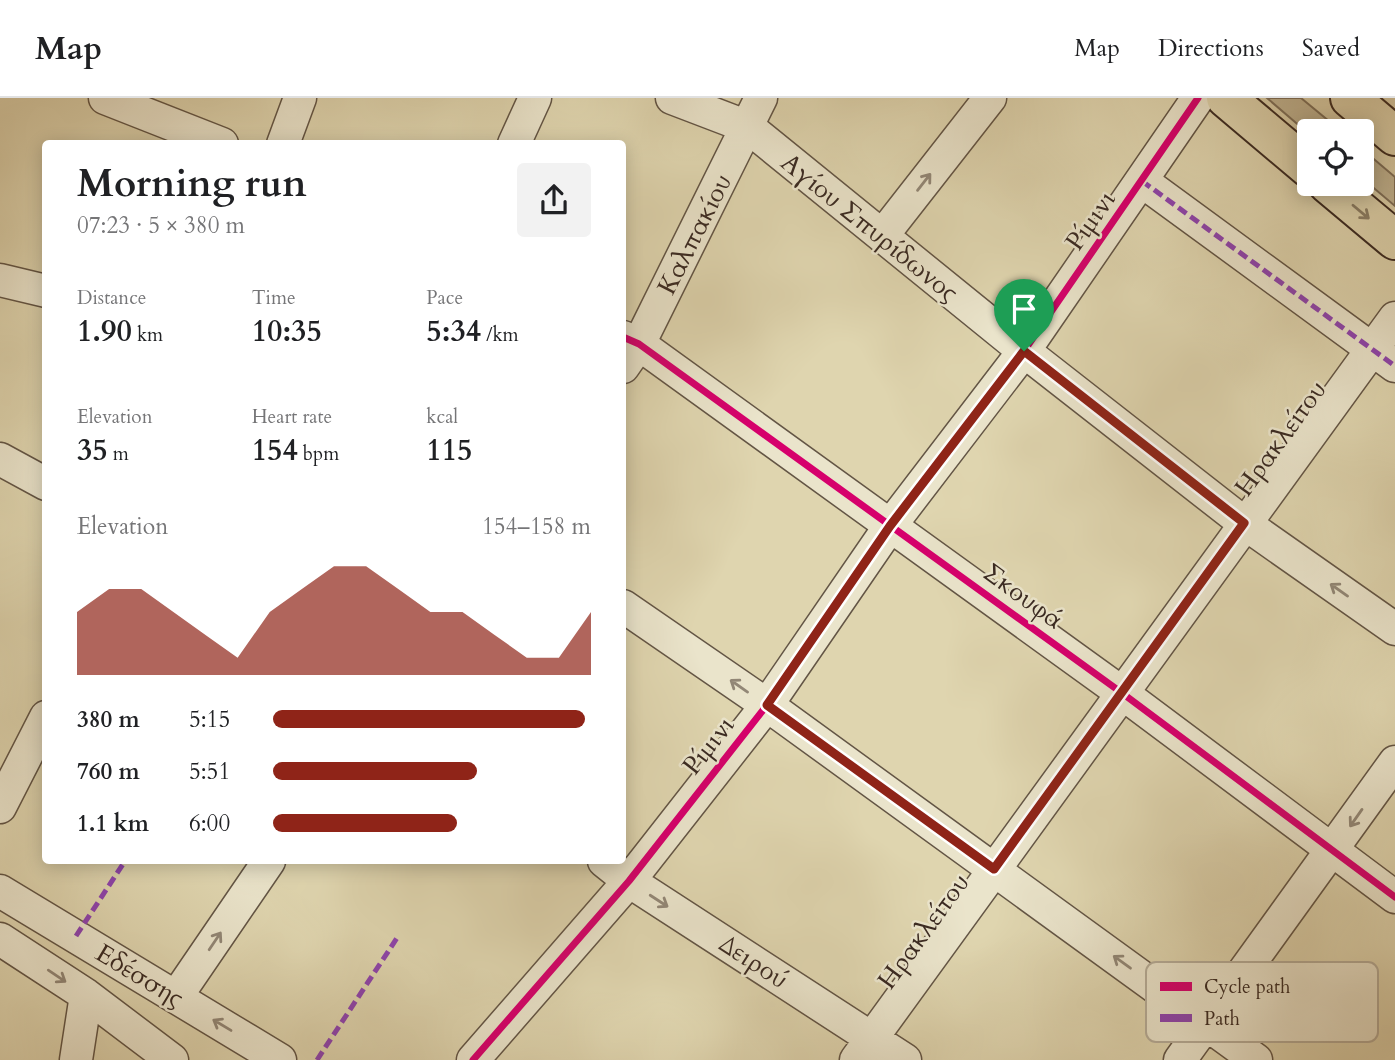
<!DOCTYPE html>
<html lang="en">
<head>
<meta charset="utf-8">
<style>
  body { margin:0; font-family:Cardo,serif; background:#f2f2f2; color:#202124; height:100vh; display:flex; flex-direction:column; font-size:26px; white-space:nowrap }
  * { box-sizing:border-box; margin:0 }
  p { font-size:23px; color:#757577 }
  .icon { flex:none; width:38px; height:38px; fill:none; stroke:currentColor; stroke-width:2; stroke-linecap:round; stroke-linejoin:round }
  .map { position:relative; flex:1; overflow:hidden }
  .details { position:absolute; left:42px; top:42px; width:584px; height:724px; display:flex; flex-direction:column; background:#fff; border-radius:7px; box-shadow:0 4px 18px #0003 }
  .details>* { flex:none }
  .tools { position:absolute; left:1297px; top:21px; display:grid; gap:14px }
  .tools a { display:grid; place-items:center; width:77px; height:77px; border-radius:7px; background:#fff; box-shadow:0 4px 18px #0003; font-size:35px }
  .pin { position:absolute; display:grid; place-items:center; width:60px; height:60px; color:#fff; margin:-72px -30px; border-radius:50% 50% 50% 0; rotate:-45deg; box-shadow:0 0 7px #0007 }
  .pin .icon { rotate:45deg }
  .round { display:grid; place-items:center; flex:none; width:74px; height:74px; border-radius:7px; background:#f2f2f2 }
  .headline { display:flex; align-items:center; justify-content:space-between; height:119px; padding:0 35px }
  h1 { font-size:38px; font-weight:700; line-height:52px }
  .stats { display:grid; grid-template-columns:repeat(3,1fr); gap:10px; height:119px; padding:7px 35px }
  .stats div { display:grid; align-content:center }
  .stats b { font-size:30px; font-weight:700 }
  .stats small { font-size:19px; font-weight:400 }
  .stats p { font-size:19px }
  .chart { height:196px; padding:14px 35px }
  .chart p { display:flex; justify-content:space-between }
  .chart svg { width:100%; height:126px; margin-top:7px; fill:#8f2418; opacity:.7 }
  ul { padding:0 35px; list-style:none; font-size:23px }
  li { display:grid; grid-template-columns:112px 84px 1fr; align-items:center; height:52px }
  li i { height:18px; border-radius:9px; background:#8f2418 }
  header { display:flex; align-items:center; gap:42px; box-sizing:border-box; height:98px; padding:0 35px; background:#fff; border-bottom:2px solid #e0e0e0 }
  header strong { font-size:33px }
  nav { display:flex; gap:38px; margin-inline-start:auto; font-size:24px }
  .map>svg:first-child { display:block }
  .green { fill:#c3b897; stroke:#7e715c; stroke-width:2 }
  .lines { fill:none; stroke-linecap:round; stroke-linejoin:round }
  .minor-casing { stroke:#635545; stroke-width:35 }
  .highway-casing { stroke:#3a2a22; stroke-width:42 }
  .minor { stroke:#eae4cb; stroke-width:32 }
  .highway { stroke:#dfd5af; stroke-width:38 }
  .quiet { stroke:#8e44ad; stroke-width:5; stroke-dasharray:10 5; stroke-linecap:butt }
  .cycleway-casing { stroke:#eae4cb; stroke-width:11 }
  .cycleway { stroke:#d6006c; stroke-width:7 }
  .oneway { stroke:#928776 }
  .oneway2 { stroke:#8c8068 }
  .route-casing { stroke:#fff; stroke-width:14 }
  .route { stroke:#8f2418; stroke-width:9 }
  .labels { text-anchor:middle; stroke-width:5; stroke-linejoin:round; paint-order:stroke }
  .street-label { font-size:26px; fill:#3a2a22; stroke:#eae4cb }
  .key { fill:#eae4cb; stroke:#b5ac98; stroke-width:2 }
  .key-label { font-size:19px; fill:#3a2a22 }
</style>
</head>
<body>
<header>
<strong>Map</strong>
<nav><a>Map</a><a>Directions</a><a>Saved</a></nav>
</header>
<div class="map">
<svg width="1395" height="962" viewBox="0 0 1395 962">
  <rect width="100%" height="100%" fill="#dfd5af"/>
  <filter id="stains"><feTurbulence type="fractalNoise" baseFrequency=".00286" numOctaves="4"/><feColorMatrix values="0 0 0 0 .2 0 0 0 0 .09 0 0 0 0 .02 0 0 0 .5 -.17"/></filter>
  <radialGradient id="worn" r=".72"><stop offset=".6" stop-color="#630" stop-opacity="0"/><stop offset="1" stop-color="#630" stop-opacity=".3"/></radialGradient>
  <path class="green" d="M1267 0H1301L1341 33 1309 36Z
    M1362 51 1395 79V108L1362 80Z"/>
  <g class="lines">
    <defs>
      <path id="minor" d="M105 0 222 46
        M672 0 748 29 1024 253 1244 425 1395 531
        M283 46 300 0
        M514 46 535 0
        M1142 83 1395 268
        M882 138 990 0
        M0 182 46 193
        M623 239 639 246 1122 595 1395 799
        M623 269 639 246 761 0
        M0 361 46 386
        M623 508 767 607 1256 962
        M0 709 46 619
        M604 763 629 783 905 962
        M0 793 280 962
        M0 841 86 897 172 962
        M176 899 269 763
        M76 962 86 897
        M473 962 629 783 767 607 890 428 1024 253 1198 0
        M856 962 1395 220
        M1180 962 1395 664"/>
      <path id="highway" d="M1226 0 1309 70
        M1350 0 1395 38
        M1328 86 1395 142"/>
    </defs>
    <use href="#minor" class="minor-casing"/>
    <use href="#highway" class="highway-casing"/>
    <use href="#minor" class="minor"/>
    <use href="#highway" class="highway"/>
    <path class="quiet" d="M1142 83 1395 268
      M76 838 125 763
      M317 962 397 840"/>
    <defs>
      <path id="cycleway" d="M623 239 639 246 1122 595 1395 799
        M473 962 629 783 767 607 890 428 1024 253 1198 0"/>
    </defs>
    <use href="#cycleway" class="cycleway-casing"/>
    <use href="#cycleway" class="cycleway"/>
  </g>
  <defs><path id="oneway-shaft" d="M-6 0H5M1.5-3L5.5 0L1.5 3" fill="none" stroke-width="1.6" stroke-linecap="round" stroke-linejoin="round" transform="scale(1.75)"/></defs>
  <g class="oneway">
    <use href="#oneway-shaft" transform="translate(924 84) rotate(-52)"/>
    <use href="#oneway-shaft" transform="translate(1339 492) rotate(-145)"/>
    <use href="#oneway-shaft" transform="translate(739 588) rotate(-145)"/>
    <use href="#oneway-shaft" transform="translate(1356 720) rotate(125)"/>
    <use href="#oneway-shaft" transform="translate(659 803) rotate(33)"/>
    <use href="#oneway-shaft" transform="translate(215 843) rotate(-56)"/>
    <use href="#oneway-shaft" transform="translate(1122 864) rotate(-144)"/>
    <use href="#oneway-shaft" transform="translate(57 878) rotate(34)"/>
    <use href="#oneway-shaft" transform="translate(222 927) rotate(-149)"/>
  </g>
  <use class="oneway2" href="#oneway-shaft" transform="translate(1361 114) rotate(40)"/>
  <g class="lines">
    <defs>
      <path id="route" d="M1024 253 1244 425 994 771 767 607 890 428Z"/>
    </defs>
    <use href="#route" class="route-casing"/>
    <use href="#route" class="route"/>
  </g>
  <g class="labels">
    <g class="street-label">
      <text transform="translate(1090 122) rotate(-55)" y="9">Ρίμινι</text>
      <text transform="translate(870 129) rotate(39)" y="9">Αγίου Σπυρίδωνος</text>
      <text transform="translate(694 136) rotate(-63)" y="9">Καλπακίου</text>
      <text transform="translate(1280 340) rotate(-54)" y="9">Ηρακλείτου</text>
      <text transform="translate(1024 498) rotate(36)" y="9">Σκουφά</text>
      <text transform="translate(708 647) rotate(-52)" y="9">Ρίμινι</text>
      <text transform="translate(923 833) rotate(-54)" y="9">Ηρακλείτου</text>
      <text transform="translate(754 863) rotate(33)" y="9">Δειρού</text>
      <text transform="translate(140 877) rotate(31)" y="9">Εδέσσης</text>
    </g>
  </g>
  <rect x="1146" y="864" width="232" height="80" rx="10" class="key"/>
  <rect x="1160" y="884" width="32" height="9" fill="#d6006c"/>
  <rect x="1160" y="916" width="32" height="8" fill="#8e44ad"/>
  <g class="key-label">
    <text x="1204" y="895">Cycle path</text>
    <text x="1204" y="927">Path</text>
  </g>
  <rect width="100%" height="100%" filter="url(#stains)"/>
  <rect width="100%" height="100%" fill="url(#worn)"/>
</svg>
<div class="tools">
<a><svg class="icon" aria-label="locate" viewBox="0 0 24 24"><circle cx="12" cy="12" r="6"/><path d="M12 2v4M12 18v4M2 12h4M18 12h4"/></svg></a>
</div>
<div class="pin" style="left:1024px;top:253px;background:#1e9e55"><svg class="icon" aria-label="arrive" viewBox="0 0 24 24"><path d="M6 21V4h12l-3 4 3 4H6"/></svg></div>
<section class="details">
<div class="headline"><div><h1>Morning run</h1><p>07:23 · 5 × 380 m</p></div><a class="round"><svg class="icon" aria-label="share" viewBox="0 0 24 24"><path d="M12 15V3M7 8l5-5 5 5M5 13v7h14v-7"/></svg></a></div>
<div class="stats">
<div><p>Distance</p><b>1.90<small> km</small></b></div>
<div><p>Time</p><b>10:35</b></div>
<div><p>Pace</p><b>5:34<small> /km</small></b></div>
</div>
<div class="stats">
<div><p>Elevation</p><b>35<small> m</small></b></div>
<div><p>Heart rate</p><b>154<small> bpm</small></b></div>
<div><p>kcal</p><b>115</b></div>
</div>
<div class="chart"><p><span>Elevation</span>154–158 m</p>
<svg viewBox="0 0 160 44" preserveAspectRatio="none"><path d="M0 44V22L10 14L20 14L30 22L40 30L50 38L60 22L70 14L80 6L90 6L100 14L110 22L120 22L130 30L140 38L150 38L160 22V44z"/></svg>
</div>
<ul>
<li><b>380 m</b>5:15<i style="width:98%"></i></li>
<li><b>760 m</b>5:51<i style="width:64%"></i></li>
<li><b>1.1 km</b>6:00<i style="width:58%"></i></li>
</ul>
</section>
</div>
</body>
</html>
